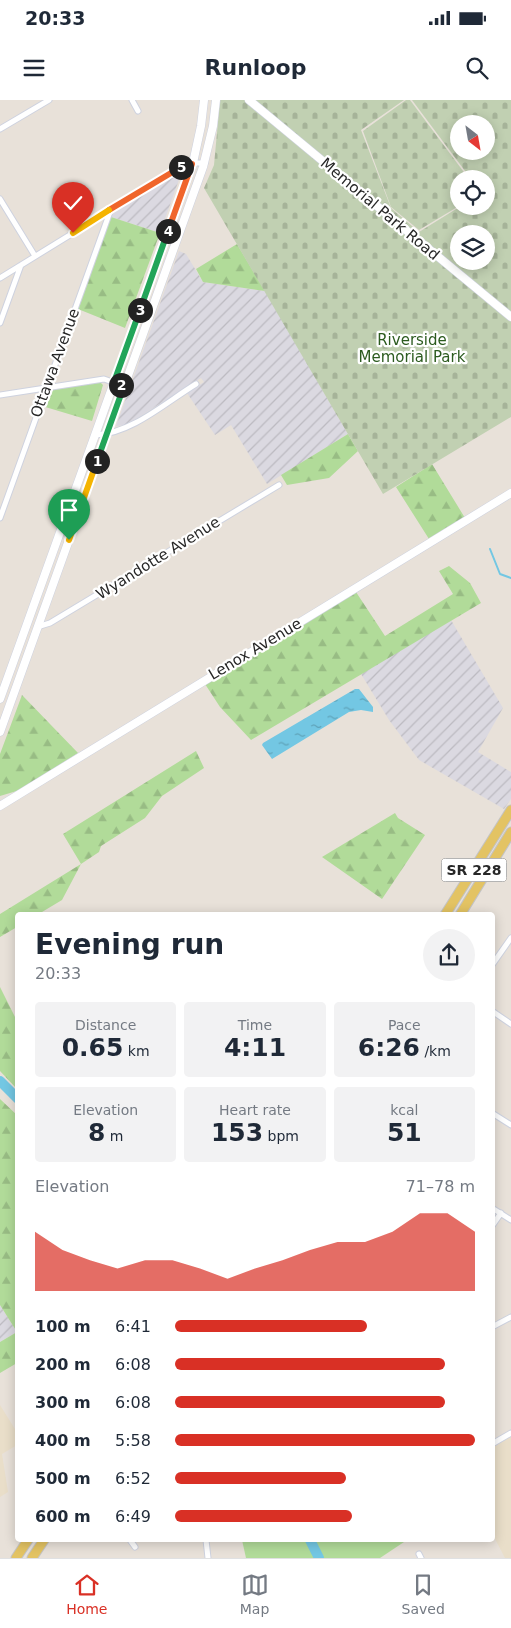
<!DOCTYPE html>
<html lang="en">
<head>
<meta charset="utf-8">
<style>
  body { margin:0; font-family:"DejaVu Sans",sans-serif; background:#f2f2f3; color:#1f2937; height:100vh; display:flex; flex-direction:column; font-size:19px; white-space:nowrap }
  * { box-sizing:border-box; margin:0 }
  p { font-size:16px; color:#747a83 }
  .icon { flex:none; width:28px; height:28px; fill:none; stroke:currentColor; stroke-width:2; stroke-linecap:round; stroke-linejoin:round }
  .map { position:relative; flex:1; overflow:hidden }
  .details { position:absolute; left:15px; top:812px; width:480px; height:630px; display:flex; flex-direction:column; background:#fff; border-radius:5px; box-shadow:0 2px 12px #0003 }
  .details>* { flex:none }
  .needle { width:32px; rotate:149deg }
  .controls { position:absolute; left:450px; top:15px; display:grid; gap:10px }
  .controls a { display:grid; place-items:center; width:45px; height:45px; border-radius:50%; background:#fff; box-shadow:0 2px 12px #0003; font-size:25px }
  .pin { position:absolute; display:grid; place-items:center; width:42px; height:42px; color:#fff; margin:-51px -21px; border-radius:50% 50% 50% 0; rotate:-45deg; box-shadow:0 0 5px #0007 }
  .pin .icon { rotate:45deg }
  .km { position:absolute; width:25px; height:25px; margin:-12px; border-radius:50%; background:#222; color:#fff; font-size:14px; line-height:25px; text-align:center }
  .round { display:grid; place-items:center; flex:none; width:52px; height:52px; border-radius:26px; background:#f2f2f3 }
  .overview { display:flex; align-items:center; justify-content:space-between; height:85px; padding:0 20px }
  h1 { font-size:28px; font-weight:700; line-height:38px }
  .metrics { display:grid; grid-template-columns:repeat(3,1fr); gap:8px; height:85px; padding:5px 20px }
  .metrics div { display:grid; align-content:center; border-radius:5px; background:#f2f2f3; text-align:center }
  .metrics b { font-size:25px; font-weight:700 }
  .metrics small { font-size:14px; font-weight:400 }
  .metrics p { font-size:14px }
  .chart { height:140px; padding:10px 20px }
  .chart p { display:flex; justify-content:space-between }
  .chart svg { width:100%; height:90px; margin-top:5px; fill:#d93025; opacity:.7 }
  ul { padding:0 20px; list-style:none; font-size:16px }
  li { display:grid; grid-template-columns:80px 60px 1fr; align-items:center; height:38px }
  li i { height:12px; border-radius:6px; background:#d93025 }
  .status { display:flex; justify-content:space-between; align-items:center; height:35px; padding:0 25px; background:#fff; direction:ltr }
  .status svg { height:14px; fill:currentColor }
  header { display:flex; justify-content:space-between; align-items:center; height:65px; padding:0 20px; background:#fff; font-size:22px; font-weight:700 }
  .tab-bar { display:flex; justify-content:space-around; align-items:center; height:70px; border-top:1px solid #e0e1e3; background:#fff; font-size:14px; color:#747a83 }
  .tab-bar a { display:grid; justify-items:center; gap:2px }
  .tab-bar .selected { color:#d93025 }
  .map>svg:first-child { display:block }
  .industrial { fill:url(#industrial-furrows) }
  .education { fill:#e9dec9 }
  .forest { fill:url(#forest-firs) }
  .cemetery { fill:url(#cemetery-stones); fill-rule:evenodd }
  .park { fill:#b1db99 }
  .water { fill:url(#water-ripples) }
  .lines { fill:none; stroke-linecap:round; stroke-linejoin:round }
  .stream { stroke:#73c7e3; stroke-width:2 }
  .river { stroke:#73c7e3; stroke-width:10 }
  .street-casing { stroke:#ced2df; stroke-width:7 }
  .secondary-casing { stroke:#ced2df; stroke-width:9 }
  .primary-casing { stroke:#c3c3c3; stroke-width:11 }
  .street { stroke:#fff; stroke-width:5 }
  .secondary { stroke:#fff; stroke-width:8 }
  .primary { stroke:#e3c363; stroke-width:9 }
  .split-1-casing { stroke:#fff; stroke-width:10 }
  .split-2-casing { stroke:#fff; stroke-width:10 }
  .split-3-casing { stroke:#fff; stroke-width:10 }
  .split-4-casing { stroke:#fff; stroke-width:10 }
  .split-5-casing { stroke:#fff; stroke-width:10 }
  .split-6-casing { stroke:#fff; stroke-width:10 }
  .split-7-casing { stroke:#fff; stroke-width:10 }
  .split-1 { stroke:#f5b400; stroke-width:6 }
  .split-2 { stroke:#22a559; stroke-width:6 }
  .split-3 { stroke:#22a559; stroke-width:6 }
  .split-4 { stroke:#22a559; stroke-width:6 }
  .split-5 { stroke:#f0652b; stroke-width:6 }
  .split-6 { stroke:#f0652b; stroke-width:6 }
  .split-7 { stroke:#f5b400; stroke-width:6 }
  .labels { text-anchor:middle; stroke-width:4.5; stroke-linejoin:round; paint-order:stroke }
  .shield { fill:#fff; stroke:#686868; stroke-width:1 }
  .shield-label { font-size:14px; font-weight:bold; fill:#272727 }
  .street-label { font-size:15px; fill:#272727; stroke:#fff }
  .park-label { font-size:15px; fill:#2c5b1f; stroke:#fff }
</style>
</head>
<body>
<div class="status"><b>20:33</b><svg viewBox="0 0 49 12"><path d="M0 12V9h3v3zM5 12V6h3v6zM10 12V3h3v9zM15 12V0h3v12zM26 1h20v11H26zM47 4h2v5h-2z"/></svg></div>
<header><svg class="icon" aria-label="menu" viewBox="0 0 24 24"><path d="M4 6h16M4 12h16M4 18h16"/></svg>Runloop<svg class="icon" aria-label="search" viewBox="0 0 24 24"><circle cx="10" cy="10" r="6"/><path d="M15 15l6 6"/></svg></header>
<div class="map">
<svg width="511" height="1458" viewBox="0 0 511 1458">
  <defs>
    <pattern id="industrial-furrows" width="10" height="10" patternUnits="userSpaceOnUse" patternTransform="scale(1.25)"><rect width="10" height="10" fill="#dbd9e1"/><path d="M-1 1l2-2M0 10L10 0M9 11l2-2" fill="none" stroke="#bcbac1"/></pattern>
    <pattern id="forest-firs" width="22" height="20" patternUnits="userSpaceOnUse" patternTransform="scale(1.25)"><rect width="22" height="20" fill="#b1db99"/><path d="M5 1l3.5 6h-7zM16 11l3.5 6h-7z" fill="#98bc84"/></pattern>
    <pattern id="cemetery-stones" width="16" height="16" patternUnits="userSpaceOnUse" patternTransform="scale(1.25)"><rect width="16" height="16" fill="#c1d0b2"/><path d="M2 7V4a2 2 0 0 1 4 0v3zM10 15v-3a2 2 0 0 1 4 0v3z" fill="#a6b399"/></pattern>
    <pattern id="water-ripples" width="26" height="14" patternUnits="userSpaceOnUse" patternTransform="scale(1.25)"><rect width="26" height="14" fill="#73c7e3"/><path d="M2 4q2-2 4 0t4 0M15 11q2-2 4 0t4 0" fill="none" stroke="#5ea2b8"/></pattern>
  </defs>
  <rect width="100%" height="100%" fill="#e8e1d9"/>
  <path class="industrial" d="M181 74 160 133 111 117 117 109 171 76Z
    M179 151 186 154 203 182 265 191 348 334 267 384 231 325 215 335 187 293 204 282 201 278 126 325 116 326Z
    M451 520 503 608 478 652 511 672V699L504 709 419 660 389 620 361 574Z
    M0 1205 17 1232 0 1242Z"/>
  <path class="education" d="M0 1305 18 1334 17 1345 2 1354 8 1392 0 1397Z
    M511 1336V1458H505L493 1435 492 1348Z"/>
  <path class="forest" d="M111 117 160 133 125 228 78 209Z
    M237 144 265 191 203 182 196 169Z
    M100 282 103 285 92 321 42 306 49 290Z
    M348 334 358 351 329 378 287 385 281 375Z
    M432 364 465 418 429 439 396 387Z
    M449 466 470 483 481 503 251 640 220 607 205 584 356 492 385 536 453 494 439 471Z
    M22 595 78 653 20 690 0 696V654Z
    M196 651 204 668 162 696 145 718 101 746 99 752 81 764 62 800 37 815H18L17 827 0 837V814L81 764 63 734Z
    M395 713 398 718 425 735 382 799 322 757Z
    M0 887 17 921V989L0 971Z
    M0 999 18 1016 17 1263 0 1273V1242L17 1232 0 1205Z"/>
  <path class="cemetery" d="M220 0H404L361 30 391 108 419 132 461 106H486V79H471L412 0H511V317L383 394 204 88 214 65ZM459 24H486V51H459ZM459 134H486V161H459Z
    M406 0H410L469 79H459V106L419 130 391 107 363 31Z"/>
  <path class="park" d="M242 1440H402L404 1442 380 1458H246Z"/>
  <path class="water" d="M355 589H359L373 607V612L361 610 349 612 272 659 262 645 263 643Z"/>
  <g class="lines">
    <path class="stream" d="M490 449 500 474 511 478"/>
    <path class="river" d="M0 981 18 999
      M310 1440 319 1458"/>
    <defs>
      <path id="street" d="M132 0 138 11
        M0 29 49 0
        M0 99 35 156
        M0 178 169 74 193 63H205
        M0 223 21 165
        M0 295 104 279 124 286
        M96 335C132 333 165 303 196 284
        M0 418 111 109
        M37 527 50 523 279 385
        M492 865 511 838
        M492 911 511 924
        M492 1013 511 1025
        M492 1108 511 1120
        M492 1126 501 1113
        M492 1227 511 1217
        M492 1344 511 1333
        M130 1440 135 1447
        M206 1440 208 1458
        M419 1454 421 1458"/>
      <path id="secondary" d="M249 0 511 217
        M0 599 193 63 201 26 204 0
        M0 632 203 67 213 26 216 0
        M0 706 511 393"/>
      <path id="primary" d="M445 815 511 710
        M460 815 511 732
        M16 1458 28 1440
        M32 1458 44 1440"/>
    </defs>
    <use href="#street" class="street-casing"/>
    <use href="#secondary" class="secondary-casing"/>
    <use href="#primary" class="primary-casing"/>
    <use href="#street" class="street"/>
    <use href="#secondary" class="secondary"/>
    <use href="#primary" class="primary"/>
  </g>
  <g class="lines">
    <defs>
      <path id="split-1" d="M69 440 97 361"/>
      <path id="split-2" d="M97 361 124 286 121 285"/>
      <path id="split-3" d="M121 285 114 282 140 210"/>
      <path id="split-4" d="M140 210 168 131"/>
      <path id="split-5" d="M168 131 192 64 181 67"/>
      <path id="split-6" d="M109 110 181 67"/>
      <path id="split-7" d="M73 133 109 110"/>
    </defs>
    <use href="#split-1" class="split-1-casing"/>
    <use href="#split-2" class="split-2-casing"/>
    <use href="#split-3" class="split-3-casing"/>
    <use href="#split-4" class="split-4-casing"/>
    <use href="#split-5" class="split-5-casing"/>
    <use href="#split-6" class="split-6-casing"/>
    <use href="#split-7" class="split-7-casing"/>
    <use href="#split-1" class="split-1"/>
    <use href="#split-2" class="split-2"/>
    <use href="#split-3" class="split-3"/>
    <use href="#split-4" class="split-4"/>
    <use href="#split-5" class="split-5"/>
    <use href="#split-6" class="split-6"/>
    <use href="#split-7" class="split-7"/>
  </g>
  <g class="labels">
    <rect class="shield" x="441.5" y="758.5" width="65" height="23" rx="4"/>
    <g class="shield-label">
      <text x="474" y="775">SR 228</text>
    </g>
    <g class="street-label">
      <text transform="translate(380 109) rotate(40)" y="5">Memorial Park Road</text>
      <text transform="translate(55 263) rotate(-70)" y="5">Ottawa Avenue</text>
      <text transform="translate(158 458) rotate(-32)" y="5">Wyandotte Avenue</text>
      <text transform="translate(255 549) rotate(-31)" y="5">Lenox Avenue</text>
    </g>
    <g class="park-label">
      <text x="412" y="245">Riverside<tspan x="412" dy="17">Memorial Park</tspan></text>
    </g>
  </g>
</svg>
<div class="controls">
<a><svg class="needle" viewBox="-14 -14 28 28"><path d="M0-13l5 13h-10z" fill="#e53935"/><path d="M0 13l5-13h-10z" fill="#747a83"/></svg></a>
<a><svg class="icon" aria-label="locate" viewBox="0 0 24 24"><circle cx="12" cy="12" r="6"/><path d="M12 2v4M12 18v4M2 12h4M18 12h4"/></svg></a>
<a><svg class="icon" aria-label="layers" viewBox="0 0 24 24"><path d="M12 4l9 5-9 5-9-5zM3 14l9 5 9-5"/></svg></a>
</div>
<div class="pin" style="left:69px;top:440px;background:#1e9e55"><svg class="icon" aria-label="arrive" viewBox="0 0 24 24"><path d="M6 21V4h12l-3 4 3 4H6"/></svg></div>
<div class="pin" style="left:73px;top:133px;background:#d93025"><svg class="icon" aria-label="check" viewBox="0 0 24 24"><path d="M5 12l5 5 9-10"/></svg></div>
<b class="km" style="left:97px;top:361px">1</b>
<b class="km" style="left:121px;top:285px">2</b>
<b class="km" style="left:140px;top:210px">3</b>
<b class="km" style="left:168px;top:131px">4</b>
<b class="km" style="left:181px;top:67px">5</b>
<section class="details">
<div class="overview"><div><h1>Evening run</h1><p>20:33</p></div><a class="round"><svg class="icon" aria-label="share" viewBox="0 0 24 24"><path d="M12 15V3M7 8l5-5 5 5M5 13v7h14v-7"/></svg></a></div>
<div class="metrics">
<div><p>Distance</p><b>0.65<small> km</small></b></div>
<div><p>Time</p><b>4:11</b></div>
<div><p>Pace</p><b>6:26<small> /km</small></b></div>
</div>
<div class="metrics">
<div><p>Elevation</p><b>8<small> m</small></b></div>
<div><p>Heart rate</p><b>153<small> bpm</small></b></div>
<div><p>kcal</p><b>51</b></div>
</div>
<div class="chart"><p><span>Elevation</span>71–78 m</p>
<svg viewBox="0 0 160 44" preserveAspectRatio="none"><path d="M0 44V15L10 24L20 29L30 33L40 29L50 29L60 33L70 38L80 33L90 29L100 24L110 20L120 20L130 15L140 6L150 6L160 15V44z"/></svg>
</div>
<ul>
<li><b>100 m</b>6:41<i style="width:64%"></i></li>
<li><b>200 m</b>6:08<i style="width:90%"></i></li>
<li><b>300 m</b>6:08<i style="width:90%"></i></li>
<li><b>400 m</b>5:58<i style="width:100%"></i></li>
<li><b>500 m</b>6:52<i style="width:57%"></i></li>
<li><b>600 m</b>6:49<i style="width:59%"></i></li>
</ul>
</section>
</div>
<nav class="tab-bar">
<a class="selected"><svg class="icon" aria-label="home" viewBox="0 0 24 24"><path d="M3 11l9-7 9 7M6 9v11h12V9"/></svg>Home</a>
<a><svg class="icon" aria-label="map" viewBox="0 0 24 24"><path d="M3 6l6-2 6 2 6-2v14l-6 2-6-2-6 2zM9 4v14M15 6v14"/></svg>Map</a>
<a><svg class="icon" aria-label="saved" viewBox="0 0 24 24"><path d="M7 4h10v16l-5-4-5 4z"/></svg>Saved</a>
</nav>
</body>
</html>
